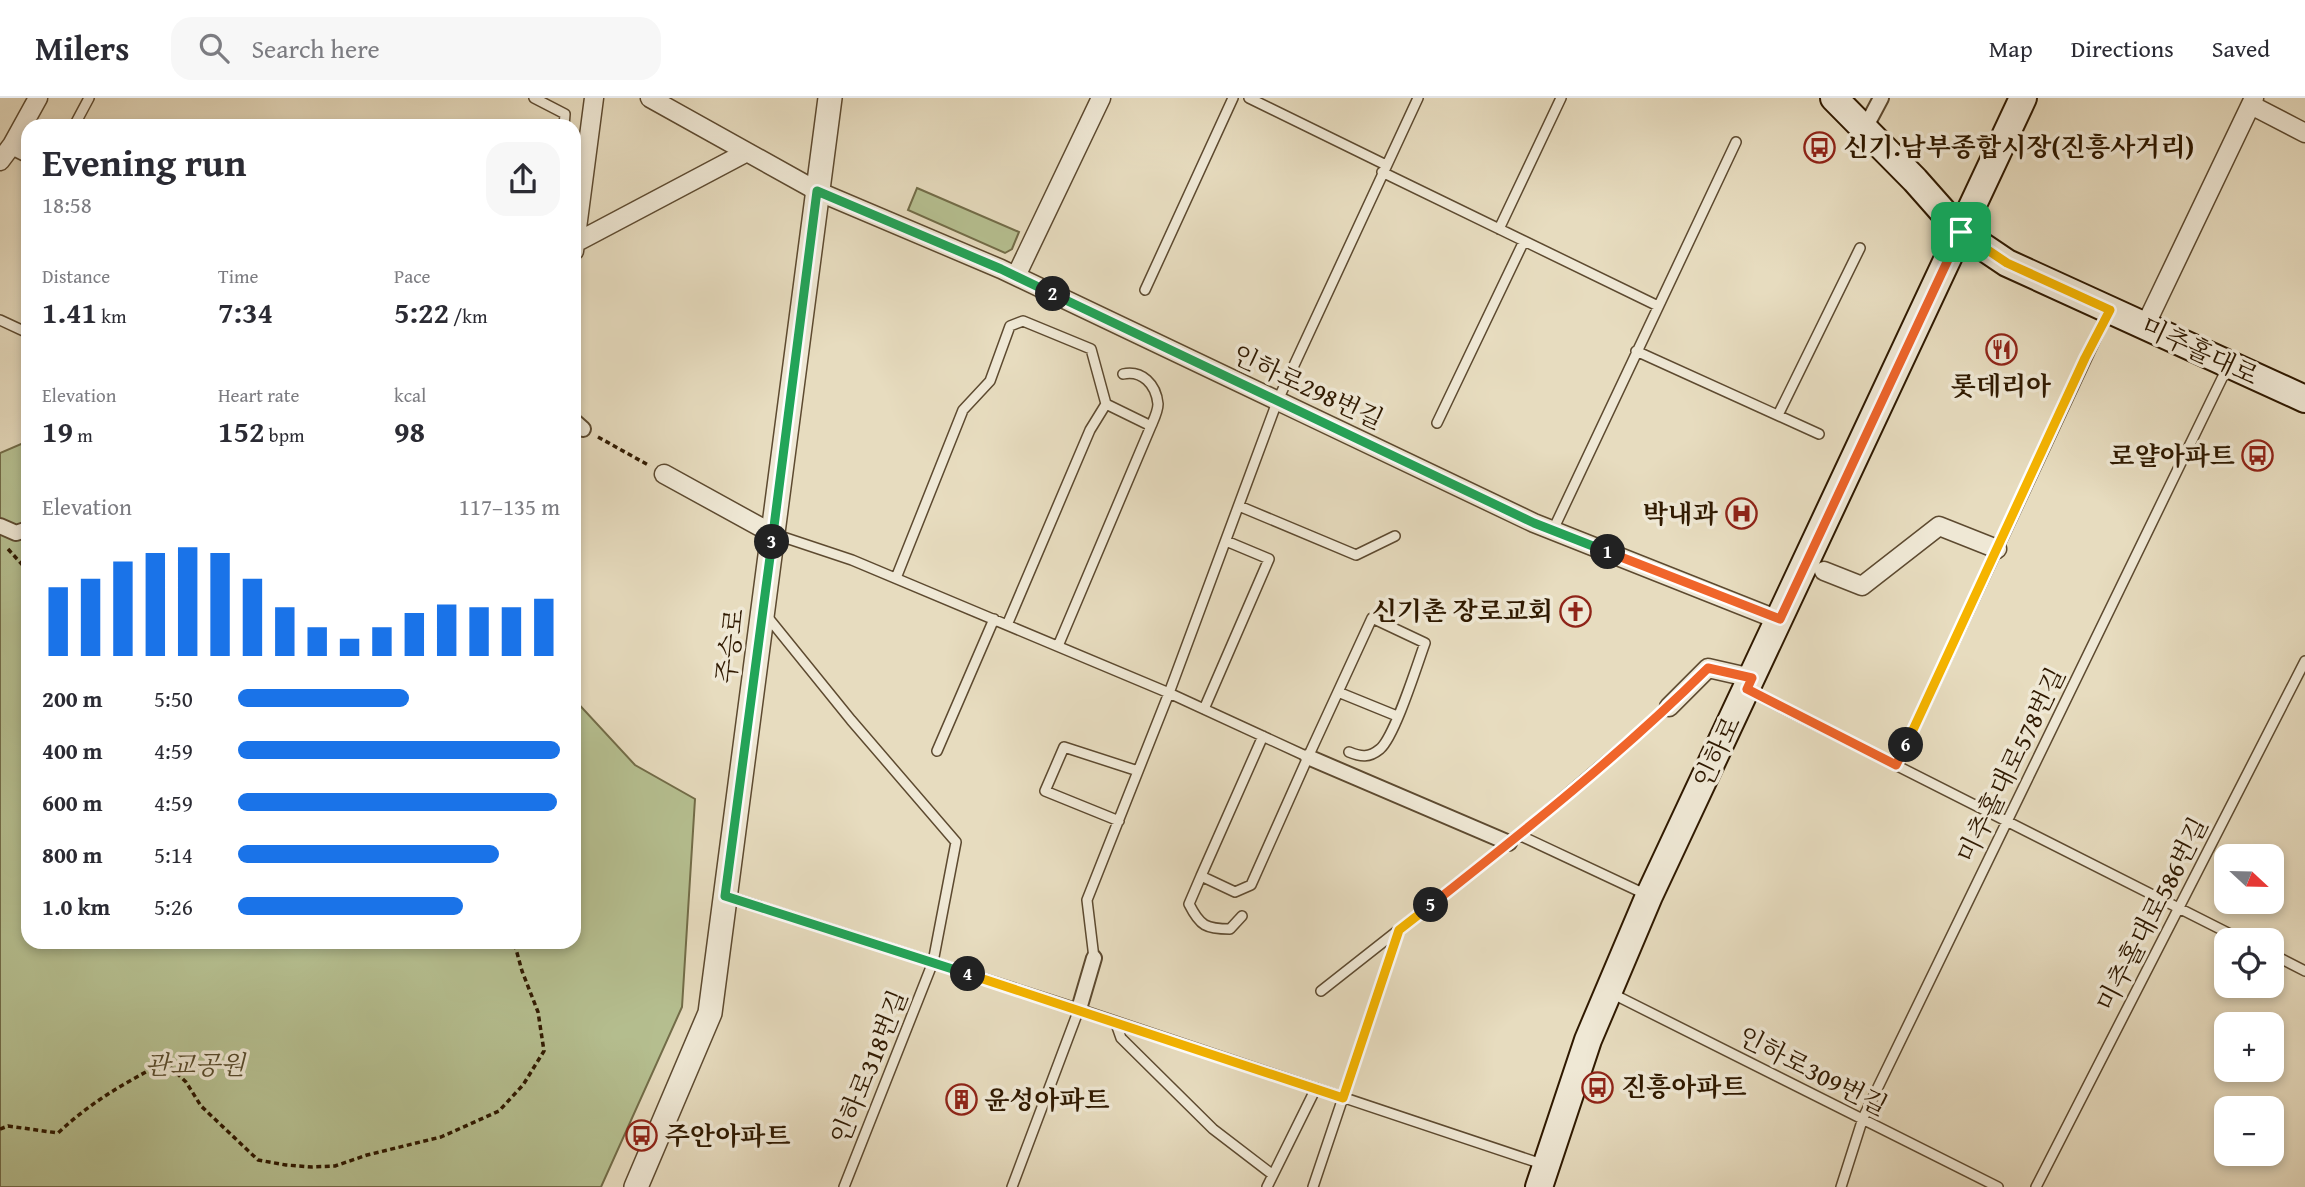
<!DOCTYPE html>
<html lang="en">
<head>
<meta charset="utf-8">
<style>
  body { margin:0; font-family:"Gentium Book Plus","Noto Serif KR",serif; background:#f7f7f7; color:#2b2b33; height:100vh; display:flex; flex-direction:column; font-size:26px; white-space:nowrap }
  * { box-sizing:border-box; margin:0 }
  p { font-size:23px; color:#7c7c81 }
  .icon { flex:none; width:38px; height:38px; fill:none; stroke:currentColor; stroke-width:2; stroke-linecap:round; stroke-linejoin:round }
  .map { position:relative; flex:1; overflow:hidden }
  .sheet { position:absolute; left:21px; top:21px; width:560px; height:830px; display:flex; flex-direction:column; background:#fff; border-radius:21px; box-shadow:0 4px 10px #0003 }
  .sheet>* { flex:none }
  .needle { width:46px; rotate:112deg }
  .fabs { position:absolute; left:2214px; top:746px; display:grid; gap:14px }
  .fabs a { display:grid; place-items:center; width:70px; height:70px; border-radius:14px; background:#fff; box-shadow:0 4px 10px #0003; font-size:35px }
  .pin { position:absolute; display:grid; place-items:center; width:60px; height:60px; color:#fff; margin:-30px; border-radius:14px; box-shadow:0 4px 10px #0006 }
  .km { position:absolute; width:35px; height:35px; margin:-18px; border-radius:50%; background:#222; color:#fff; font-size:19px; line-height:35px; text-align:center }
  .round { display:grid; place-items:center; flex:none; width:74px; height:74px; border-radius:21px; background:#f7f7f7 }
  .headline { display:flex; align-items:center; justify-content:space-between; height:119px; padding:0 21px }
  h1 { font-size:38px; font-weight:700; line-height:52px }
  .figures { display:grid; grid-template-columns:repeat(3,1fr); gap:10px; height:119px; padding:7px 21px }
  .figures div { display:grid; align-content:center }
  .figures b { font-size:30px; font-weight:700 }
  .figures small { font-size:19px; font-weight:400 }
  .figures p { font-size:19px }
  .chart { height:196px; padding:14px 21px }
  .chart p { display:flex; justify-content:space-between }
  .chart svg { width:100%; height:126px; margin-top:7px; stroke:#1a73e8; stroke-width:6 }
  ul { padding:0 21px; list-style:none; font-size:23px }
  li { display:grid; grid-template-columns:112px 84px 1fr; align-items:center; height:52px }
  li i { height:18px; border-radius:9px; background:#1a73e8 }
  header { display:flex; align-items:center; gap:42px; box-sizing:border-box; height:98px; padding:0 35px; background:#fff; border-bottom:2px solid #e1e1e2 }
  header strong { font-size:33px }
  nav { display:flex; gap:38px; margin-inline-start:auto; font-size:24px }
  .search { width:490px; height:63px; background:#f7f7f7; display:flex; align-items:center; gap:18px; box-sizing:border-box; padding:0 24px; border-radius:21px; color:#7c7c81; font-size:26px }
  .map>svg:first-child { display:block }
  .green { fill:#b6c091; stroke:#726c48; stroke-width:2 }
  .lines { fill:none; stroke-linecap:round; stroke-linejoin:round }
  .service-casing { stroke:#5d4a30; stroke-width:12 }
  .pedestrian-casing { stroke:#5d4a30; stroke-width:18 }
  .minor-casing { stroke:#5d4a30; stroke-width:21 }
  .tertiary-casing { stroke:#5d4a30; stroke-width:26 }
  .secondary-casing { stroke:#2f1900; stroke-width:30 }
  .path { stroke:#2f1900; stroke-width:3.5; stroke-dasharray:5 3.5; stroke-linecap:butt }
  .service { stroke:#efe8d5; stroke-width:9 }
  .pedestrian { stroke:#efe8d5; stroke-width:14 }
  .minor { stroke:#efe8d5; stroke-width:18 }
  .tertiary { stroke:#efe8d5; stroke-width:23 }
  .secondary { stroke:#efe8d5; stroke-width:26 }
  .split-1-casing { stroke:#fff; stroke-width:14 }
  .split-2-casing { stroke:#fff; stroke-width:14 }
  .split-3-casing { stroke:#fff; stroke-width:14 }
  .split-4-casing { stroke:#fff; stroke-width:14 }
  .split-5-casing { stroke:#fff; stroke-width:14 }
  .split-6-casing { stroke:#fff; stroke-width:14 }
  .split-7-casing { stroke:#fff; stroke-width:14 }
  .split-1 { stroke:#f0652b; stroke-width:9 }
  .split-2 { stroke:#22a559; stroke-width:9 }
  .split-3 { stroke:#22a559; stroke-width:9 }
  .split-4 { stroke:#22a559; stroke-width:9 }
  .split-5 { stroke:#f5b400; stroke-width:9 }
  .split-6 { stroke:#f0652b; stroke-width:9 }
  .split-7 { stroke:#f5b400; stroke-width:9 }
  .labels { text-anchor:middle; stroke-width:7; stroke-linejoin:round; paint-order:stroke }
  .poi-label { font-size:26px; font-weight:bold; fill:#2f1900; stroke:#efe8d5; text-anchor:start }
  .street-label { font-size:26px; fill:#2f1900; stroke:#efe8d5 }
  .park-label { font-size:26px; font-style:italic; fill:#584b2c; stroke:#efe8d5 }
</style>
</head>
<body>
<header>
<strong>Milers</strong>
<div class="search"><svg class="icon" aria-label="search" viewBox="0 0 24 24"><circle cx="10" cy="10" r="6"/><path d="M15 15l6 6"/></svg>Search here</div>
<nav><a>Map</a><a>Directions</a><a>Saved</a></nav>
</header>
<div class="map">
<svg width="2305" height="1089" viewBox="0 0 2305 1089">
  <rect width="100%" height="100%" fill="#e7dcbf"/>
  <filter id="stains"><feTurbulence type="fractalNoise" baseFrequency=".00286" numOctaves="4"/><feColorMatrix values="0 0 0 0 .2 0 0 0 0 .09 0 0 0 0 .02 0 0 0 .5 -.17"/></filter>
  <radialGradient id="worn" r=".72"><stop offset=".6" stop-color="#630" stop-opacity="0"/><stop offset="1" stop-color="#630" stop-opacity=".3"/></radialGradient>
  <path class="green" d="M917 90 1019 134 1012 151 1005 155 908 112Z
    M28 343V844H574V601L635 667 695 701 682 909 601 1089H0V355Z"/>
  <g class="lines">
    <defs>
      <path id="service" d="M534 0 565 16 564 28
        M1249 0 1386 67
        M74 28 89 0
        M1382 74 1658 208
        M1499 131 1561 0
        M1145 192 1233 0
        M0 222 28 235
        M1636 253 1819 336
        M1123 276C1142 272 1156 286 1158 306 1158 313 1154 321 1151 328
        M1778 317 1860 150
        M1437 325 1524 143
        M1239 408 1356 457 1395 438
        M1553 432 1736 44
        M774 436 852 462 1169 595 1308 659 1372 520 1425 545C1417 567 1395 638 1380 651 1369 660 1361 659 1349 654
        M896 480 963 312 990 283 1010 228 1023 223 1091 251 1106 306 1090 332 1007 527
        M766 517 851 622 956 744 933 864 844 1089
        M1058 548 1151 328 1106 306
        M1747 592 2242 842
        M1338 594 1397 618
        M1204 611 1269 461 1226 443
        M1263 638 1201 778 1235 794 1251 787 1308 659
        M937 653 994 521
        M1897 667 2108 215
        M1119 723 1045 693 1064 649 1138 673
        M1519 737 1647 797
        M1201 778 1189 806C1200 828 1206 831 1230 831L1242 818
        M727 798 1079 911 1545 1067
        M2272 856 2305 873
        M1094 860 1087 802 1169 595 1277 304 1418 0
        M1321 893 1519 737 1669 609
        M1611 895 1998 1089
        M1115 923 1121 940 1213 1031 1273 1077
        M1012 1089 1079 911
        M1267 1089 1316 990
        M1313 1089 1399 833
        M1841 1089 1863 1020 2228 268
        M2036 1089 2305 563"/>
      <path id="pedestrian" d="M1864 32 1881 0
        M574 323 583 331
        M0 428 16 435 28 431
        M1308 659 1509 745
        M1079 911 1094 860"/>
      <path id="minor" d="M650 0 817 93 1001 171 1534 425 1771 519 1780 521
        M2251 7 2305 35
        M28 55 12 47 38 0
        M0 63 12 47
        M575 145 747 54
        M574 153 594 0
        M1016 178 1101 0
        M2145 228 2254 0
        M664 376 773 436
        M1824 473 1862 488 1939 428 1997 451
        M1669 609 1708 570 1752 580"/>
      <path id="tertiary" d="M636 1089 710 915 830 0"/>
      <path id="secondary" d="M1834 0 1915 82 1961 134 2007 165 2305 301
        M1539 1089 1588 942 1649 798 2023 0"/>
    </defs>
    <use href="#service" class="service-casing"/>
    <use href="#pedestrian" class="pedestrian-casing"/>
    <use href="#minor" class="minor-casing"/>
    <use href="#tertiary" class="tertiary-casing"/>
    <use href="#secondary" class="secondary-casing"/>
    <path class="path" d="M598 339 650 368
      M8 451 28 473
      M0 1031 8 1028 58 1035C91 1004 124 985 165 964L186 984 201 1008 258 1062 286 1067 312 1069 335 1068 367 1057 441 1039 499 1013 523 987 544 953 538 914 522 873 514 844"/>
    <use href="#service" class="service"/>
    <use href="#pedestrian" class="pedestrian"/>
    <use href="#minor" class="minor"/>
    <use href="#tertiary" class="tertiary"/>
    <use href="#secondary" class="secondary"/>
  </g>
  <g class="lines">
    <defs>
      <path id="split-1" d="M1608 454 1780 521 1961 134"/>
      <path id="split-2" d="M1053 196 1534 425 1608 454"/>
      <path id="split-3" d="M772 444 817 93 1001 171 1053 196"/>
      <path id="split-4" d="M772 444 725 798 968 876"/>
      <path id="split-5" d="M968 876 1343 1000 1399 832 1431 807"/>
      <path id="split-6" d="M1431 807C1526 732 1621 656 1708 570L1752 580 1747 591 1896 667 1906 647"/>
      <path id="split-7" d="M1906 647 2085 260 2110 212 2007 165 1961 134"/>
    </defs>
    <use href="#split-1" class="split-1-casing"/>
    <use href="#split-2" class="split-2-casing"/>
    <use href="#split-3" class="split-3-casing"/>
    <use href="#split-4" class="split-4-casing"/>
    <use href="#split-5" class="split-5-casing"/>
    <use href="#split-6" class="split-6-casing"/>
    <use href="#split-7" class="split-7-casing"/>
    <use href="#split-1" class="split-1"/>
    <use href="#split-2" class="split-2"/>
    <use href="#split-3" class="split-3"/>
    <use href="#split-4" class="split-4"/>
    <use href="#split-5" class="split-5"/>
    <use href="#split-6" class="split-6"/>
    <use href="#split-7" class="split-7"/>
  </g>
  <defs>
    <symbol id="bus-ring" viewBox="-11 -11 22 22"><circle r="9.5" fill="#efe8d5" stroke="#8f2418" stroke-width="1.5"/><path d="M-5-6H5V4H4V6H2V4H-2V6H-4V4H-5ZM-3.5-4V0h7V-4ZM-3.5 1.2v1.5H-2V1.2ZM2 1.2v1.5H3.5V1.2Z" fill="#8f2418"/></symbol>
    <symbol id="restaurant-ring" viewBox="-11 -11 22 22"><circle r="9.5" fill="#efe8d5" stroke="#8f2418" stroke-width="1.5"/><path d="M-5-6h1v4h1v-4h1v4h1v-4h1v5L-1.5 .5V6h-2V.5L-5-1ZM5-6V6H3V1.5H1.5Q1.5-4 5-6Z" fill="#8f2418"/></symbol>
    <symbol id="hospital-ring" viewBox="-11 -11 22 22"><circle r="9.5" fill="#efe8d5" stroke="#8f2418" stroke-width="1.5"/><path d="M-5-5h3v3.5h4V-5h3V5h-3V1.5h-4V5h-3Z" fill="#8f2418"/></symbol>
    <symbol id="church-ring" viewBox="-11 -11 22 22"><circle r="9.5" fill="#efe8d5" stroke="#8f2418" stroke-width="1.5"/><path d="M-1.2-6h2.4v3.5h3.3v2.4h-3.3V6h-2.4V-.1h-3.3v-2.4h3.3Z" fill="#8f2418"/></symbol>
    <symbol id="building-ring" viewBox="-11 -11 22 22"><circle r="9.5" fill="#efe8d5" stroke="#8f2418" stroke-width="1.5"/><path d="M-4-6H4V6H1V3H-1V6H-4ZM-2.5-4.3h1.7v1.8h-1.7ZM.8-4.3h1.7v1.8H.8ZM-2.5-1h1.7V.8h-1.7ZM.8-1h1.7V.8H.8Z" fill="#8f2418"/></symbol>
  </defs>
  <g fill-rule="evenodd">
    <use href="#bus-ring" x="1802" y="32" width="35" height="35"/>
    <use href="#restaurant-ring" x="1984" y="234" width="35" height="35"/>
    <use href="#bus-ring" x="2240" y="340" width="35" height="35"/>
    <use href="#hospital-ring" x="1724" y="398" width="35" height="35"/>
    <use href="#church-ring" x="1558" y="496" width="35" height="35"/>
    <use href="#bus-ring" x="1580" y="972" width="35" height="35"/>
    <use href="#building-ring" x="944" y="984" width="35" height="35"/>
    <use href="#bus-ring" x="624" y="1020" width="35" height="35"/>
  </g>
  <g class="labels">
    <g class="poi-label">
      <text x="1843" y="58">신기.남부종합시장(진흥사거리)</text>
      <text x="2001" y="297" text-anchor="middle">롯데리아</text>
      <text x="2235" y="367" text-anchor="end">로얄아파트</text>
      <text x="1718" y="425" text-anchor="end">박내과</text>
      <text x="1553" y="522" text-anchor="end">신기촌 장로교회</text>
      <text x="1621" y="998">진흥아파트</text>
      <text x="984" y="1011">윤성아파트</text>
      <text x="665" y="1047">주안아파트</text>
    </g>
    <g class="street-label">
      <text transform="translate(2200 253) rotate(25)" y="9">미추홀대로</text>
      <text transform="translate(1308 289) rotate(25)" y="9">인하로298번길</text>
      <text transform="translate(730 548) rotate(-83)" y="9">주승로</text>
      <text transform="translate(1717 654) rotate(-65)" y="9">인하로</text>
      <text transform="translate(2011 667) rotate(-64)" y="9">미추홀대로578번길</text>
      <text transform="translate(2152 816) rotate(-63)" y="9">미추홀대로586번길</text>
      <text transform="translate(869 969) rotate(-68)" y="9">인하로318번길</text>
      <text transform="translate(1813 973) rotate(27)" y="9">인하로309번길</text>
    </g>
    <g class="park-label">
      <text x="195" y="976">관교공원</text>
    </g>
  </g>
  <rect width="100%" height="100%" filter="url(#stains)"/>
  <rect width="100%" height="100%" fill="url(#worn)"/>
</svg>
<div class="fabs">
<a><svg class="needle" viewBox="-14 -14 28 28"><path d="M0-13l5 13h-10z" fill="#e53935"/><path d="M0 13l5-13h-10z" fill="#7c7c81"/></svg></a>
<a><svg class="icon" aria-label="locate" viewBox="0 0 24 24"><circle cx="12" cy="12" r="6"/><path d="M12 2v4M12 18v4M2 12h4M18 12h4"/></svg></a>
<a>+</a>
<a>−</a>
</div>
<div class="pin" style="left:1961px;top:134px;background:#1e9e55"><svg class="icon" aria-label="arrive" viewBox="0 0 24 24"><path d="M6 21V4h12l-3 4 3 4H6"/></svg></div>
<b class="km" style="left:1608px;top:454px">1</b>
<b class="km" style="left:1053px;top:196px">2</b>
<b class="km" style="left:772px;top:444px">3</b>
<b class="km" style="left:968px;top:876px">4</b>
<b class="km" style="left:1431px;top:807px">5</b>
<b class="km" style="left:1906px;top:647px">6</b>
<section class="sheet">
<div class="headline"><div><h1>Evening run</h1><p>18:58</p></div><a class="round"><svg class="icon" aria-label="share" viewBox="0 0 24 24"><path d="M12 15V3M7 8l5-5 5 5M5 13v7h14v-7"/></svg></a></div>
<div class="figures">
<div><p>Distance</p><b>1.41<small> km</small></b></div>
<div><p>Time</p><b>7:34</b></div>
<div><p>Pace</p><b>5:22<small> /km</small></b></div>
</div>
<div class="figures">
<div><p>Elevation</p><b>19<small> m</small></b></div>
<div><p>Heart rate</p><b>152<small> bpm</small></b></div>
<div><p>kcal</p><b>98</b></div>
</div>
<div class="chart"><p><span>Elevation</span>117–135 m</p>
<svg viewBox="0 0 160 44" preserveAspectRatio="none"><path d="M5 44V20M15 44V17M25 44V11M35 44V8M45 44V6M55 44V8M65 44V17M75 44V27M85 44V34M95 44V38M105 44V34M115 44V29M125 44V26M135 44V27M145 44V27M155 44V24"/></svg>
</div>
<ul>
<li><b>200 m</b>5:50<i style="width:53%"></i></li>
<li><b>400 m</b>4:59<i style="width:100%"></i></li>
<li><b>600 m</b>4:59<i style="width:99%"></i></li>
<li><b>800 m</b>5:14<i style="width:81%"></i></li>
<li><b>1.0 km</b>5:26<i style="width:70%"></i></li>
</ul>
</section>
</div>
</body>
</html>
